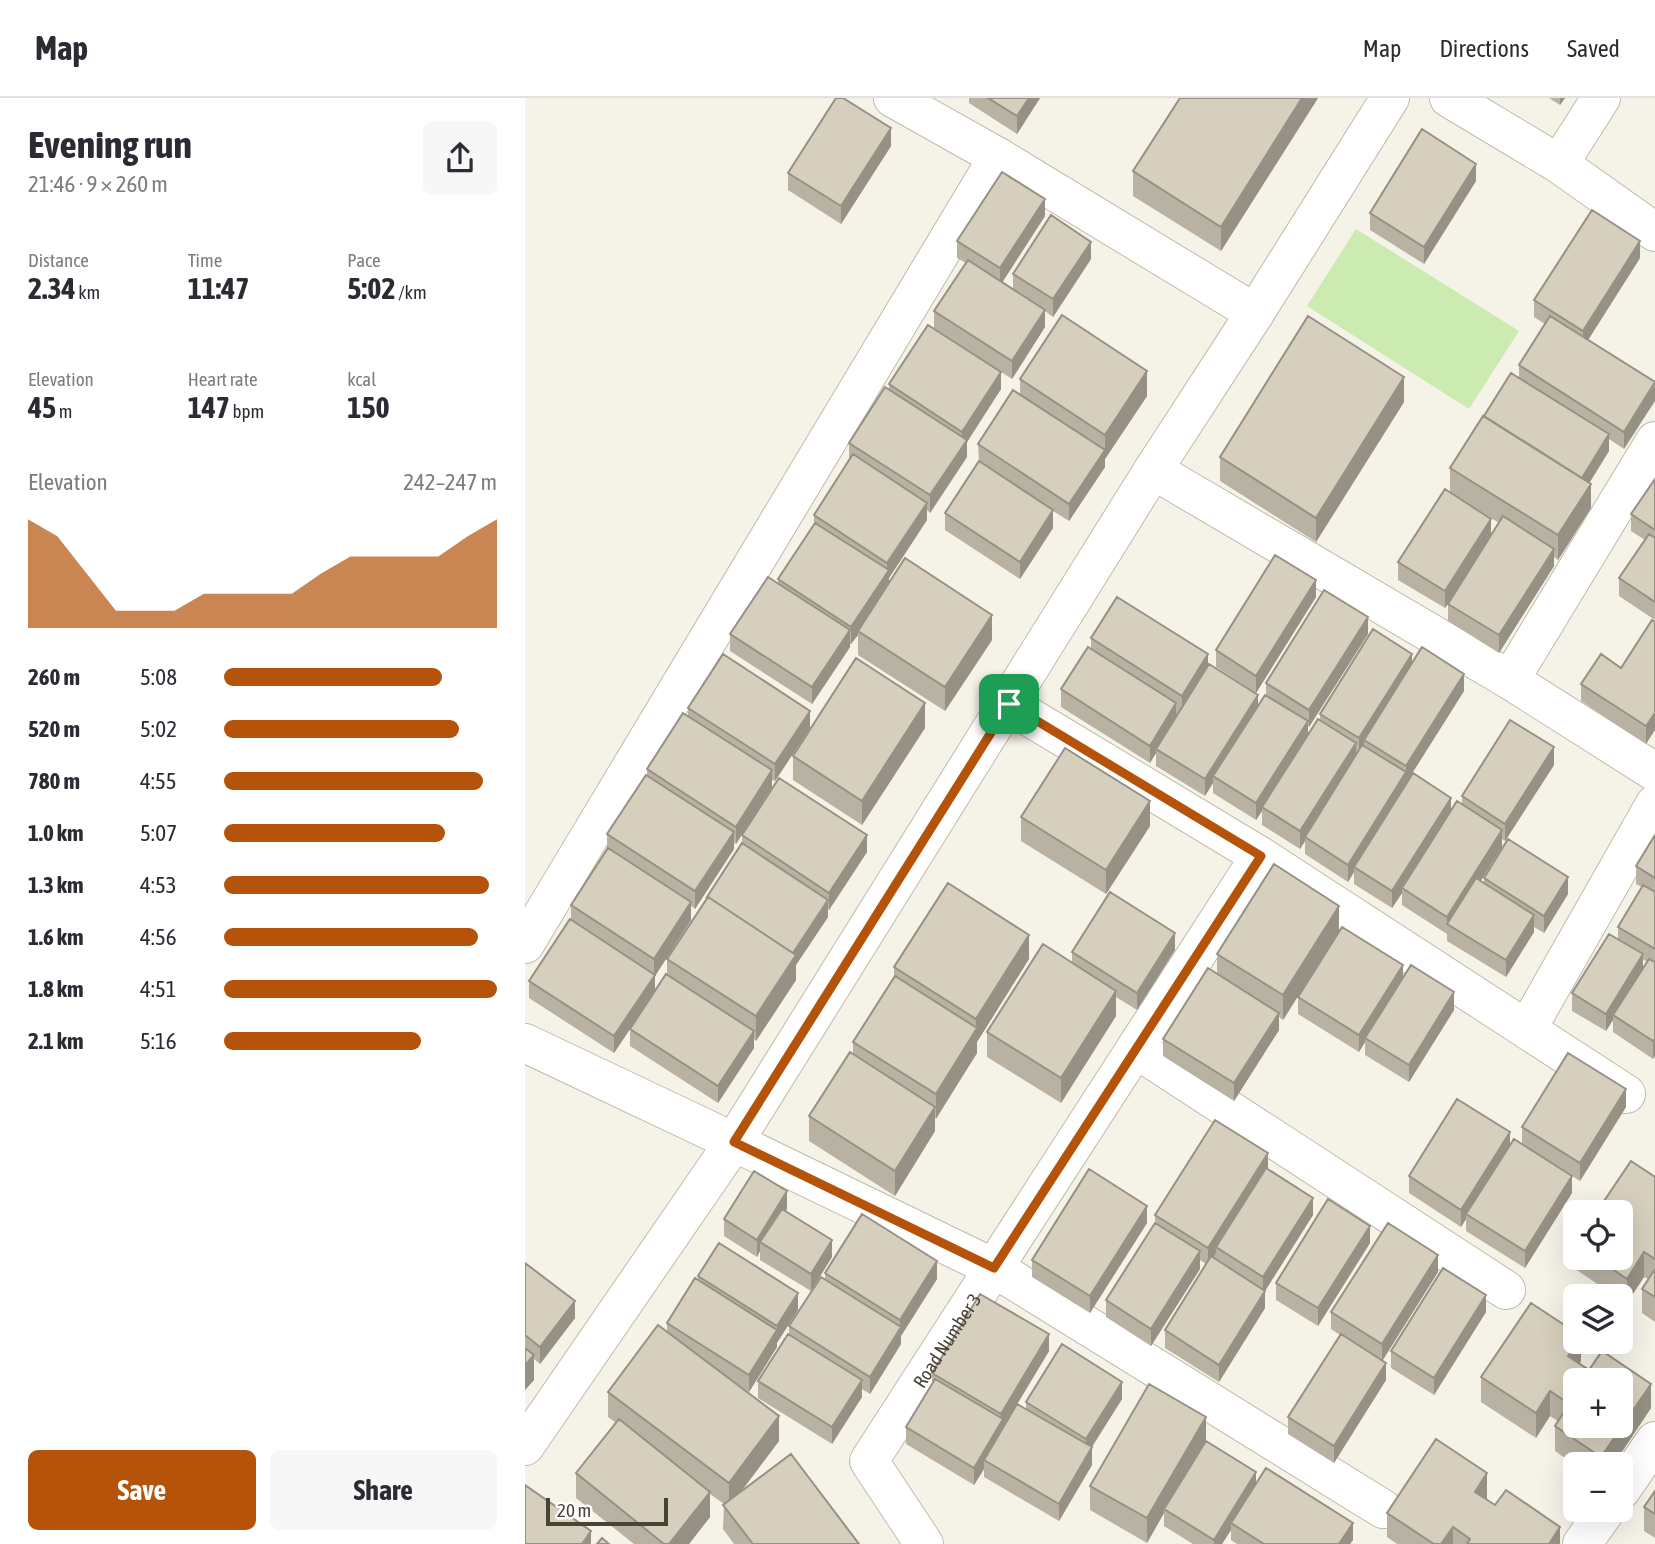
<!DOCTYPE html>
<html lang="en">
<head>
<meta charset="utf-8">
<style>
  body { margin:0; font-family:"Asap Condensed",sans-serif; background:#f7f7f7; color:#2b2b33; height:100vh; display:flex; flex-direction:column; font-size:26px; white-space:nowrap }
  * { box-sizing:border-box; margin:0 }
  p { font-size:23px; color:#7c7c81 }
  .icon { flex:none; width:38px; height:38px; fill:none; stroke:currentColor; stroke-width:2; stroke-linecap:round; stroke-linejoin:round }
  .map { position:relative; flex:1; overflow:hidden }
  .details { display:flex; flex-direction:column; background:#fff; width:525px }
  .details>* { flex:none }
  .buttons { position:absolute; left:1038px; top:1102px; display:grid; gap:14px }
  .buttons a { display:grid; place-items:center; width:70px; height:70px; border-radius:10px; background:#fff; box-shadow:0 7px 28px #0002; font-size:35px }
  .scale { position:absolute; left:21px; bottom:18px; width:122px; box-sizing:border-box; padding-left:7px; border:4px solid #494336; border-top:0; font-size:19px; line-height:24px; white-space:nowrap; color:#494336; -webkit-text-stroke:5px #fff; paint-order:stroke }
  .pin { position:absolute; display:grid; place-items:center; width:60px; height:60px; color:#fff; margin:-30px; border-radius:14px; box-shadow:0 4px 10px #0006 }
  .round { display:grid; place-items:center; flex:none; width:74px; height:74px; border-radius:10px; background:#f7f7f7 }
  .overview { display:flex; align-items:center; justify-content:space-between; height:119px; padding:0 28px }
  h1 { font-size:38px; font-weight:700; line-height:52px }
  .metrics { display:grid; grid-template-columns:repeat(3,1fr); gap:10px; height:119px; padding:7px 28px }
  .metrics div { display:grid; align-content:center }
  .metrics b { font-size:30px; font-weight:700 }
  .metrics small { font-size:19px; font-weight:400 }
  .metrics p { font-size:19px }
  .chart { height:196px; padding:14px 28px }
  .chart p { display:flex; justify-content:space-between }
  .chart svg { width:100%; height:126px; margin-top:7px; fill:#b45309; opacity:.7 }
  .primary-button { display:flex; gap:14px; margin-top:auto; padding:14px 28px }
  .primary-button a { flex:1; height:80px; border-radius:10px; background:#b45309; color:#fff; font-size:28px; font-weight:700; line-height:80px; text-align:center }
  .primary-button a+a { background:#f7f7f7; color:#2b2b33 }
  ul { padding:0 28px; list-style:none; font-size:23px }
  li { display:grid; grid-template-columns:112px 84px 1fr; align-items:center; height:52px }
  li i { height:18px; border-radius:9px; background:#b45309 }
  header { display:flex; align-items:center; gap:42px; box-sizing:border-box; height:98px; padding:0 35px; background:#fff; border-bottom:2px solid #e1e1e2 }
  header strong { font-size:33px }
  nav { display:flex; gap:38px; margin-inline-start:auto; font-size:24px }
  main { display:flex; flex:1; min-height:0 }
  .map>svg:first-child { display:block }
  .green { fill:#cbebb0 }
  .lines { fill:none; stroke-linecap:round; stroke-linejoin:round }
  .minor-casing { stroke:#c1bbaa; stroke-width:40 }
  .minor { stroke:#fff; stroke-width:38 }
  .wall { fill:#b9b2a3; fill-rule:evenodd }
  .shaded-wall { fill:#969184 }
  .building { fill:#d7cfbd; stroke:#969184; stroke-width:2; fill-rule:evenodd }
  .route-casing { stroke:#fff; stroke-width:14 }
  .route { stroke:#b45309; stroke-width:9 }
  .labels { text-anchor:middle; stroke-width:7; stroke-linejoin:round; paint-order:stroke }
  .street-label { font-size:19px; fill:#494336; stroke:#fff }
</style>
</head>
<body>
<header>
<strong>Map</strong>
<nav><a>Map</a><a>Directions</a><a>Saved</a></nav>
</header>
<main>
<section class="details">
<div class="overview"><div><h1>Evening run</h1><p>21:46 · 9 × 260 m</p></div><a class="round"><svg class="icon" aria-label="share" viewBox="0 0 24 24"><path d="M12 15V3M7 8l5-5 5 5M5 13v7h14v-7"/></svg></a></div>
<div class="metrics">
<div><p>Distance</p><b>2.34<small> km</small></b></div>
<div><p>Time</p><b>11:47</b></div>
<div><p>Pace</p><b>5:02<small> /km</small></b></div>
</div>
<div class="metrics">
<div><p>Elevation</p><b>45<small> m</small></b></div>
<div><p>Heart rate</p><b>147<small> bpm</small></b></div>
<div><p>kcal</p><b>150</b></div>
</div>
<div class="chart"><p><span>Elevation</span>242–247 m</p>
<svg viewBox="0 0 160 44" preserveAspectRatio="none"><path d="M0 44V6L10 12L20 25L30 38L40 38L50 38L60 32L70 32L80 32L90 32L100 25L110 19L120 19L130 19L140 19L150 12L160 6V44z"/></svg>
</div>
<ul>
<li><b>260 m</b>5:08<i style="width:80%"></i></li>
<li><b>520 m</b>5:02<i style="width:86%"></i></li>
<li><b>780 m</b>4:55<i style="width:95%"></i></li>
<li><b>1.0 km</b>5:07<i style="width:81%"></i></li>
<li><b>1.3 km</b>4:53<i style="width:97%"></i></li>
<li><b>1.6 km</b>4:56<i style="width:93%"></i></li>
<li><b>1.8 km</b>4:51<i style="width:100%"></i></li>
<li><b>2.1 km</b>5:16<i style="width:72%"></i></li>
</ul>
<div class="primary-button"><a>Save</a><a>Share</a></div>
</section>
<div class="map">
<svg width="1130" height="1446" viewBox="0 0 1130 1446">
  <rect width="100%" height="100%" fill="#f5f2e8"/>
  <path class="green" d="M831 131 994 233 944 311 782 208Z"/>
  <g class="lines">
    <defs>
      <g id="minor">
        <path d="M368 0 473 59 730 215"/>
        <path d="M924 0 1034 66 1130 134"/>
        <path d="M1034 66 1076 0"/>
        <path d="M628 372 985 582 1130 674"/>
        <path d="M985 582 1130 343"/>
        <path d="M483 606 735 758 1101 996"/>
        <path d="M0 846 473 59"/>
        <path d="M1002 931 1130 706"/>
        <path d="M0 945 209 1044 469 1170 858 1411"/>
        <path d="M611 951 981 1192"/>
        <path d="M0 1348 209 1044 628 372 730 215 865 0"/>
        <path d="M1096 1392 1130 1343"/>
        <path id="s1" d="M399 1446 344 1363 735 758"/>
        <path d="M1057 1446 1081 1412"/>
      </g>
    </defs>
    <use href="#minor" class="minor-casing"/>
    <use href="#minor" class="minor"/>
  </g>
  <path class="wall" d="M444 0H515L492 36 444 5Z
    M655 0H793L696 153 608 98V73Z
    M1024 0H1040L1035 7Z
    M366 48 316 126 263 92V75Z
    M951 83 899 166 845 132V115Z
    M520 118 477 184 488 191V176L566 161 528 219 520 213V229L487 281 409 230V213L441 165 432 160V143Z
    M1115 160 1063 242 1130 284 1099 351 1084 341V353L1064 385 1066 410 1033 462 1029 459V468L974 555 923 523V506L920 510 873 482V464L966 437 974 425 925 394V370L959 319 994 279V267L1020 226 1009 219V202Z
    M495 281 622 298 580 361V369L544 423 528 413V430L495 481 420 432V415L454 364 453 346 495 297Z
    M364 286 476 291 442 344V359L405 415 402 412V422L364 480V485L467 542 420 613 333 557V537L326 546H325V549L287 606 205 553V536L253 486V481L289 427V417L324 362V345L364 292Z
    M879 304 791 444 695 383V359Z
    M1130 381V522L1094 498V480L1120 442 1106 433V416Z
    M791 499 731 595 691 569V552Z
    M1127 522 1121 646 1056 603V586L1096 570Z
    M843 536 784 629 783 628V637L795 622V616L887 566 939 593 881 685 926 712 937 707V698L1029 667 980 743 977 741V749L955 783 959 785V780L1043 796 1019 835 1009 829V834L981 879 922 843V836L877 807V795L867 810 829 786V774L823 784 780 756V743L775 751 737 727V713L731 722 688 695V685L680 698 631 668V655L625 665 536 609V591L566 550V540L683 568 733 608 741 597V585Z
    M163 610 285 630 250 683 247 682V689L211 746 209 745V751L170 811 166 808V822L130 878V893L142 876V861L217 746V737L342 754 304 812 303 811V819L271 867V882L231 943 229 941V950L193 1005 105 948V931L89 955 4 900V883L46 822V807L82 750V736L122 677V671L163 618Z
    M400 630 337 727 268 682V658Z
    M496 719 625 728 581 796 496 743Z
    M1130 737V958L1128 961 1088 934V922L1081 933 1047 913V895L1093 841V829L1117 789 1111 786V768ZM1118 861 1122 864 1118 871Z
    M814 833 758 922 754 919V932L709 1003 638 958V941L692 876V856Z
    M650 852 612 912 591 899V918L536 1005 462 959V934L547 865V854Z
    M504 861 452 944V955L410 1021V1033L370 1098 284 1043V1018L328 956V944L369 879V869Z
    M878 880 929 912 884 984 840 957V944L834 954 773 916V899Z
    M1101 1009 1055 1083 1047 1078V1095L1000 1170 941 1133V1121L936 1129 884 1095V1078L985 1047 997 1046V1029Z
    M743 1072 788 1117 740 1193V1210L694 1284 640 1250V1232L681 1166 675 1162V1171L626 1248 581 1219V1202L630 1125V1117Z
    M1130 1079V1224L1117 1215V1191L1123 1181 1119 1179 1102 1205 1096 1201V1199H1092L1050 1171V1146V1160H1096Z
    M262 1111 260 1113 307 1159 286 1193 235 1162V1153L232 1159 199 1138V1121Z
    M622 1125 565 1215 507 1179V1162Z
    M845 1145 793 1228 751 1202V1185Z
    M0 1165 50 1220 15 1266 9 1261V1282L0 1292Z
    M913 1174 858 1262 861 1282 809 1365 763 1336V1319L815 1237 806 1231V1214Z
    M300 1175 412 1181 376 1238V1246L345 1296 337 1291V1299L307 1346 233 1300V1283L264 1237V1228L300 1181Z
    M173 1178 273 1212 252 1244V1249L224 1294 208 1284 254 1343 215 1394 334 1446H209L198 1431 199 1406 185 1396V1419L164 1446H109L51 1400V1375L91 1325 83 1319V1294L142 1235V1225L173 1182Z
    M961 1214 909 1297 866 1270V1253Z
    M1056 1244V1263L1055 1265 1126 1310 1088 1367H1050L1030 1353V1328L1033 1323 1025 1318 1011 1340 956 1304V1279Z
    M524 1253 492 1306 501 1311V1304L597 1301 567 1349V1367L534 1423 459 1379V1371L449 1387 381 1346V1329L407 1285V1275Z
    M731 1386 828 1442 825 1446H712L706 1442V1432L697 1446H668L639 1428V1415L622 1445 565 1412V1388Z
    M1130 1393V1440L1119 1433V1409Z
    M962 1400 961 1401 1035 1446H872L862 1439V1415Z"/>
  <path class="shaded-wall" d="M504 0H515L492 36V18Z
    M777 0H793L696 153V129Z
    M1035 0H1040L1035 7Z
    M366 30V48L316 126V108Z
    M951 66V83L899 166V149Z
    M520 101V118L475 188V170Z
    M1115 143V160L1058 250V233Z
    M566 144V161L528 219V201Z
    M520 212V229L487 281V263Z
    M622 273V298L580 361V337Z
    M476 274V291L442 344V359L405 415V397L437 349V334Z
    M879 279V304L791 444V420Z
    M1130 286V303L1099 351V334Z
    M1084 336V353L1057 397V380Z
    M580 352V369L544 423V406Z
    M1066 386V410L1033 462V437Z
    M402 405V422L364 480V489L333 533V537L326 546V529L362 474V465Z
    M528 412V430L495 481V464Z
    M966 421V438L920 510V493Z
    M1029 451V468L974 555V537Z
    M791 482V499L731 595V578Z
    M467 517V542L420 613V589Z
    M843 519V536L784 629V612Z
    M325 532V549L287 606V589Z
    M683 556V573L657 615V598Z
    M887 556V573L839 642V649L834 657V640Z
    M939 576V593L881 685V668Z
    M733 597V614L688 678V685L680 698V681Z
    M400 605V630L337 727V703Z
    M651 605V622L631 651V655L625 665V648Z
    M285 613V630L250 683V666Z
    M1130 615V632L1121 646V628Z
    M783 623V640L737 709V713L731 722V705Z
    M831 645V662L780 739V743L775 751V733Z
    M1029 649V667L980 743V726Z
    M247 672V689L211 746V729Z
    M881 674V691L829 769V774L823 784V767Z
    M926 700V717L877 790V795L867 810V793Z
    M625 703V728L581 796V772Z
    M977 732V749L927 829 922 826V819Z
    M209 734V751L170 811V793Z
    M342 737V754L304 812V795Z
    M1043 779V796L1019 835V818Z
    M303 802V819L271 867V882L231 943V918L268 855Z
    M166 804V822L130 878V894L89 955V938L129 878V861Z
    M814 808V833L758 922V897Z
    M1009 817V834L981 879V862Z
    M650 835V852L612 912V895Z
    M504 837V861L452 944V955L411 1021V996L451 932V921Z
    M1118 856V873L1088 917V922L1081 933V916Z
    M878 867V884L840 940V944L834 954V937Z
    M591 893V918L536 1005V980Z
    M929 894V912L884 984V967Z
    M754 915V932L709 1003V985Z
    M229 933V950L193 1005V988Z
    M1130 941V958L1128 961V943Z
    M1101 991V1009L1055 1083V1065Z
    M410 1009V1033L370 1098V1073Z
    M985 1034V1051L941 1116V1121L936 1129V1112Z
    M743 1055V1072L691 1149V1155L683 1167V1150Z
    M1047 1078V1095L1000 1170V1153Z
    M262 1093V1111L239 1147 235 1144V1153L232 1159V1142Z
    M788 1100V1117L740 1193V1210L694 1284V1267L738 1195V1179Z
    M622 1108V1125L565 1215V1198Z
    M845 1128V1145L793 1228V1210Z
    M307 1142V1159L286 1193V1176Z
    M675 1153V1171L626 1248V1231Z
    M1119 1154V1179L1102 1205V1181Z
    M913 1157V1174L857 1263V1246Z
    M412 1163V1181L376 1238V1246L345 1296V1279L375 1231V1222Z
    M273 1195V1212L252 1245V1228Z
    M961 1197V1214L909 1297V1280Z
    M50 1203V1220L15 1266V1249Z
    M252 1232V1249L224 1294V1277Z
    M524 1236V1253L459 1362V1371L449 1387V1370L476 1325V1316Z
    M1052 1244H1056V1263L1043 1282V1258Z
    M9 1257V1282L0 1292V1267Z
    M861 1265V1282L809 1365V1348Z
    M337 1282V1299L307 1346V1329Z
    M597 1284V1301L561 1358V1341Z
    M1126 1286V1310L1088 1367H1076V1359Z
    M1025 1293V1318L1011 1340V1315Z
    M254 1318V1343L204 1410V1385Z
    M681 1319V1343L639 1411V1415L622 1445V1420Z
    M567 1349V1367L534 1423V1406Z
    M731 1374V1391L706 1425V1432L697 1446H689V1442Z
    M962 1375V1400L950 1418V1394Z
    M185 1394V1419L164 1446H144Z
    M828 1425V1442L825 1446H814Z
    M928 1429V1446H916Z
    M1035 1429V1446H1024Z
    M66 1433V1446H57Z"/>
  <path class="building" d="M311 0H318L366 30 316 108 263 75Z
    M463 0H504L492 18Z
    M655 0H777L696 129 608 73Z
    M897 31 951 66 899 149 845 115Z
    M477 74 520 101 475 170 432 143Z
    M1067 112 1115 143 1058 233 1009 202Z
    M526 117 566 144 528 201 488 176Z
    M443 162 520 212 487 263 409 213Z
    M537 217 622 273 580 337 495 281Z
    M783 218 879 279 791 420 695 359Z
    M1025 218 1130 284 1099 334 994 267Z
    M403 227 476 274 437 334 364 286Z
    M986 275 1084 336 1057 380 959 318Z
    M360 289 442 342 405 397 324 345Z
    M488 292 580 352 544 406 453 346Z
    M958 318 1066 386 1033 437 925 370Z
    M328 356 402 405 362 465 289 417Z
    M454 363 528 412 495 464 420 415Z
    M1130 381V432L1106 416Z
    M920 391 966 421 920 493 873 464Z
    M978 418 1029 451 974 537 923 506Z
    M290 425 364 472 326 529 253 481Z
    M1124 436 1130 440V504L1094 480Z
    M750 457 791 482 731 578 691 552Z
    M380 460 467 517 420 589 333 533Z
    M243 479 325 532 287 589 205 536Z
    M799 492 843 519 784 612 741 585Z
    M592 499 683 556 657 598 566 540Z
    M1127 522 1130 524V615L1121 628 1056 586 1076 556 1096 570Z
    M848 531 887 556 834 640 795 616Z
    M563 549 651 605 625 648 536 591Z
    M897 549 939 576 881 668 839 642Z
    M198 556 285 613 250 666 163 610Z
    M331 560 400 605 337 703 268 658Z
    M684 566 733 597 680 681 631 651Z
    M740 597 783 623 731 705 688 678Z
    M158 615 247 672 211 729 122 671Z
    M793 621 831 645 775 733 737 709Z
    M985 622 1029 649 980 726 937 698Z
    M837 647 881 674 823 767 780 739Z
    M540 650 625 703 581 772 496 719Z
    M888 675 926 700 867 793 829 769Z
    M121 677 209 734 170 793 82 736Z
    M254 680 342 737 304 795 217 737Z
    M932 703 977 732 922 819 877 790Z
    M1130 737V780L1111 768Z
    M983 741 1043 779 1019 818 959 780Z
    M217 745 303 802 268 855 183 799H182Z
    M83 750 166 804 129 861 46 807Z
    M749 766 814 808 758 897 692 856Z
    M951 780 1009 817 981 862 922 826Z
    M423 785 504 837 451 921 369 869Z
    M1118 787 1130 794V851L1093 829Z
    M585 794 650 835 612 895 547 854Z
    M183 799 271 857 231 918 142 861Z
    M45 821 130 877 89 938 4 883Z
    M817 829 878 867 834 937 773 899Z
    M1084 836 1118 856 1081 916 1047 895Z
    M518 846 591 893 536 980 462 934Z
    M1124 861 1130 864V941L1128 943 1088 917Z
    M886 867 929 894 884 967 840 940Z
    M683 870 754 915 709 985 638 941Z
    M141 876 229 933 193 988 105 931Z
    M370 878 452 930 411 996 328 944Z
    M325 954 410 1009 370 1073 284 1018Z
    M1043 955 1101 991 1055 1065 997 1029Z
    M932 1001 985 1034 936 1112 884 1078Z
    M690 1022 743 1055 683 1150 630 1117Z
    M989 1041 1047 1078 1000 1153 941 1116Z
    M1106 1063 1130 1079V1161L1119 1154 1102 1181 1071 1160H1096V1115H1071Z
    M741 1070 788 1100 738 1179 691 1149Z
    M564 1071 622 1108 565 1198 507 1162Z
    M229 1073 262 1093 232 1142 199 1121Z
    M803 1101 845 1128 793 1210 751 1185Z
    M257 1111 307 1142 286 1176 235 1144Z
    M337 1116 412 1163 375 1222 300 1175Z
    M630 1125 675 1153 626 1231 581 1202Z
    M863 1125 913 1157 857 1246 806 1214Z
    M194 1145 273 1195 252 1228 173 1178Z
    M686 1158 740 1193 694 1267 640 1232Z
    M0 1165 50 1203 15 1249 0 1237Z
    M918 1170 961 1197 909 1280 866 1253Z
    M1130 1171V1199L1117 1191Z
    M296 1179 376 1229 345 1279 264 1228Z
    M170 1180 252 1232 224 1277 142 1225Z
    M455 1196 524 1236 476 1316 407 1275Z
    M1006 1205 1050 1234V1244H1052L1043 1258 1064 1272 1077 1253 1126 1286 1076 1359 1030 1328 1044 1306 1025 1293 1011 1315 956 1279ZM1050 1283H1096V1328H1050Z
    M133 1227 254 1318 204 1385 83 1294Z
    M263 1236 337 1282 307 1329 233 1283Z
    M816 1236 861 1265 809 1348 763 1319Z
    M537 1246 597 1284 561 1341 501 1304Z
    M0 1250 9 1257 0 1267Z
    M410 1281 478 1321 449 1370 381 1329Z
    M624 1286 681 1319 622 1420 565 1388Z
    M492 1306 567 1349 534 1406 459 1362Z
    M94 1321 185 1394 144 1446H139L51 1375Z
    M911 1341 962 1375 950 1394 970 1407 981 1392 1035 1429 1024 1446H942L945 1441 928 1429 916 1446H909L862 1415Z
    M681 1343 731 1374 689 1442 639 1411Z
    M266 1356 334 1446H228L198 1407Z
    M741 1370 828 1425 814 1446H739L706 1425Z
    M0 1387 66 1433 57 1446H0Z
    M1130 1393V1416L1119 1409Z
    M77 1440 84 1446H72Z"/>
  <g class="lines">
    <defs>
      <path id="route" d="M484 606 736 758 469 1170 209 1044Z"/>
    </defs>
    <use href="#route" class="route-casing"/>
    <use href="#route" class="route"/>
  </g>
  <g class="labels">
    <g class="street-label">
      <text dy="7" stroke="none"><textPath href="#s1" startOffset="243">Road Number 3</textPath></text>
    </g>
  </g>
</svg>
<div class="buttons">
<a><svg class="icon" aria-label="locate" viewBox="0 0 24 24"><circle cx="12" cy="12" r="6"/><path d="M12 2v4M12 18v4M2 12h4M18 12h4"/></svg></a>
<a><svg class="icon" aria-label="layers" viewBox="0 0 24 24"><path d="M12 4l9 5-9 5-9-5zM3 14l9 5 9-5"/></svg></a>
<a>+</a>
<a>−</a>
</div>
<div class="scale">20 m</div>
<div class="pin" style="left:484px;top:606px;background:#1e9e55"><svg class="icon" aria-label="arrive" viewBox="0 0 24 24"><path d="M6 21V4h12l-3 4 3 4H6"/></svg></div>
</div>
</main>
</body>
</html>
